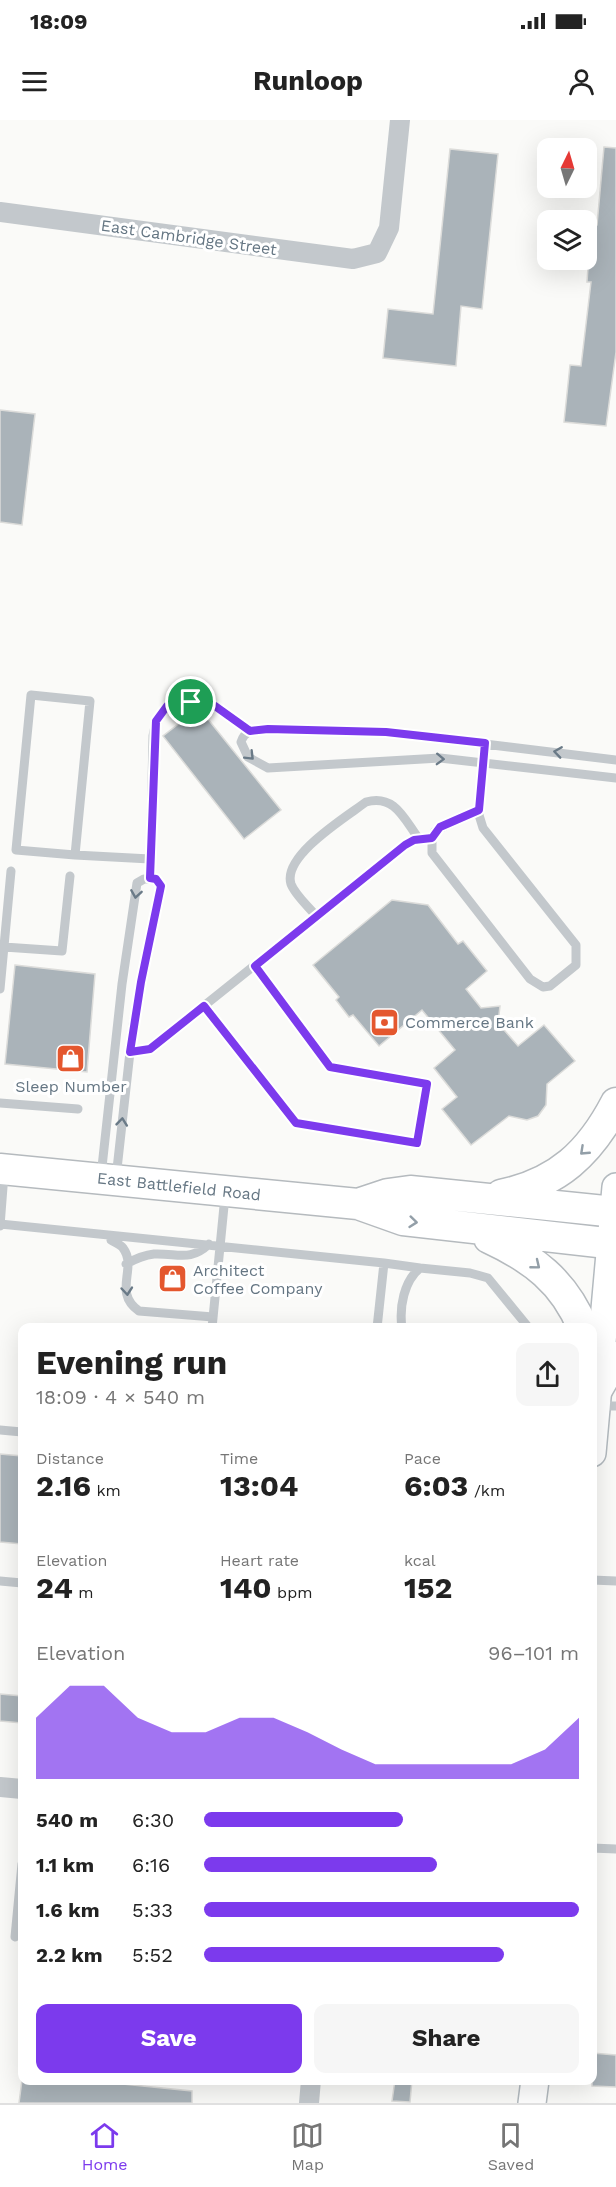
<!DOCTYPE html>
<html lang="en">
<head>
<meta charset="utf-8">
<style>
  body { margin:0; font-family:"Work Sans",sans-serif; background:#f6f6f6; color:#222; height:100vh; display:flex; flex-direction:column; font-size:22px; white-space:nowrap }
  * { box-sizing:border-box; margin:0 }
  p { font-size:20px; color:#767676 }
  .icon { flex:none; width:33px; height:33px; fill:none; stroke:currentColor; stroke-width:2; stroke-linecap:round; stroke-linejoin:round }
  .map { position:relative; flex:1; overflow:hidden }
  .details { position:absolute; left:18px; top:1203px; width:579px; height:762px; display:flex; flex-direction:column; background:#fff; border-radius:12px; box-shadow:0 6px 24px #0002 }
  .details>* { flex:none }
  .needle { width:39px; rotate:5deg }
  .tools { position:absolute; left:537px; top:18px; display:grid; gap:12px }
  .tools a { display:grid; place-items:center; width:60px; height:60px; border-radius:12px; background:#fff; box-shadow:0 6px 24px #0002; font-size:30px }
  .pin { position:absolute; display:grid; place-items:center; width:51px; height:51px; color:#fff; margin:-26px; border:3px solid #fff; border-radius:50%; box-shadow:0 2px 6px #0007 }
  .round { display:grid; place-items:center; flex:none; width:63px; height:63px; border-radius:12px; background:#f6f6f6 }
  .summary { display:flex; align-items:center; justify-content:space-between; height:102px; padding:0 18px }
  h1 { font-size:33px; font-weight:700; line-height:45px }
  .stats { display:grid; grid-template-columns:repeat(3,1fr); gap:9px; height:102px; padding:6px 18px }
  .stats div { display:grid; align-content:center }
  .stats b { font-size:30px; font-weight:700 }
  .stats small { font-size:16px; font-weight:400 }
  .stats p { font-size:16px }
  .chart { height:168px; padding:12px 18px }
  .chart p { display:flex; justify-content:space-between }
  .chart svg { width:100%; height:108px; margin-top:6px; fill:#7c3aed; opacity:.7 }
  .button { display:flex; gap:12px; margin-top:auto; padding:12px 18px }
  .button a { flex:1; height:69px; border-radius:12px; background:#7c3aed; color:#fff; font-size:24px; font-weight:700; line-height:69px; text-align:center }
  .button a+a { background:#f6f6f6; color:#222 }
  ul { padding:0 18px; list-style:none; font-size:20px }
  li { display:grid; grid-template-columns:96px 72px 1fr; align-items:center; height:45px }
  li i { height:15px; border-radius:8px; background:#7c3aed }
  .status { display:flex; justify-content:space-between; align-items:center; height:42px; padding:0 30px; background:#fff; direction:ltr }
  .status svg { height:16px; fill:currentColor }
  header { display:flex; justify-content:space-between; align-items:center; height:78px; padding:0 18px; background:#fff; font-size:27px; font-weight:700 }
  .menu { display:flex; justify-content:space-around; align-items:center; height:84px; border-top:2px solid #e0e0e0; background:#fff; font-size:16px; color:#767676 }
  .menu a { display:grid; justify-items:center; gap:3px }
  .menu .on { color:#7c3aed }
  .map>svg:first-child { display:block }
  .building { fill:#aab3b9; stroke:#dcdcda; stroke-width:1.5 }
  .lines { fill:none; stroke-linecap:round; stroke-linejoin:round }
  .secondary-casing { stroke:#b3babf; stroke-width:30 }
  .primary-casing { stroke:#b5babe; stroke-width:33 }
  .lane { stroke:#c3c8cc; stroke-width:9 }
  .street { stroke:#c3c8cc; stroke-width:20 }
  .secondary { stroke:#fff; stroke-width:27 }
  .primary { stroke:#fff; stroke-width:30 }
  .oneway { stroke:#6a7a87 }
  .oneway2 { stroke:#939fa8 }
  .route-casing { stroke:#fff; stroke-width:12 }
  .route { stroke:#7c3aed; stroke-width:8 }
  .labels { text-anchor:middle; stroke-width:6; stroke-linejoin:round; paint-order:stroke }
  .street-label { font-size:16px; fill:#657683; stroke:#fff }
  .poi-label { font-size:16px; fill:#657683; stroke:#fff; text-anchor:start }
</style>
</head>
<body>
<div class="status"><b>18:09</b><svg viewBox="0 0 49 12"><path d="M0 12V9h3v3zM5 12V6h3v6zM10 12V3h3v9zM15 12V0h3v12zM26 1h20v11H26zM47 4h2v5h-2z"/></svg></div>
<header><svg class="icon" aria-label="menu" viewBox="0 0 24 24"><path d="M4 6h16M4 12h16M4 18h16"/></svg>Runloop<svg class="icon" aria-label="person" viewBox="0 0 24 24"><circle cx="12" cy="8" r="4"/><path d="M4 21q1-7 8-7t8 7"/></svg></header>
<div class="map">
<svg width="616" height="1983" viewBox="0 0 616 1983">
  <rect width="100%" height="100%" fill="#fafaf8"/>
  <path class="building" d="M604 27 616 28V232L606 306 564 302 570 245 581 246 591 162H587L591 104 597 105Z
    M450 29 498 34 482 189 461 186 456 246 383 238 388 189 433 194Z
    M0 290 35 294 22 405 0 402Z
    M199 588 281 690 244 719 163 616Z
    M392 780 428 785 458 824 463 821 487 851 466 869 481 888 500 886 498 903 518 926 544 905 575 941 547 964 546 985 538 996 527 1000 509 996 471 1025 442 989 457 977 434 948 455 930 422 890 379 926 353 895 349 897 336 880 339 877 313 845Z
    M15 845 95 854 87 952 5 944Z
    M0 1334 22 1336V1424L0 1422Z
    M0 1574 22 1576V1603L0 1601Z
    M592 1933 616 1935V1967L592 1966Z
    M22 1960H83L192 1971V1983H19Z
    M395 1960H412L410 1982 392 1981Z"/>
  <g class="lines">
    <defs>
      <path id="secondary" d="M592 1333 616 1067
        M532 1983 535 1960"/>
      <path id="primary" d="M0 1049 358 1084 403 1100 616 1124
        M501 1075C558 1063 590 1033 616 983
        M358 1084 388 1074 410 1071 616 1092
        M489 1118C532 1138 564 1161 583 1208
        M598 1268 616 1237"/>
    </defs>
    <use href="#secondary" class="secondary-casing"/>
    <use href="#primary" class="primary-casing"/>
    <path class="lane" d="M616 640 386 612 268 609C256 610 245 609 241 622L248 637 268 648 440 638 616 658
      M479 690 435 711 432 718V733L530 859 543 867 550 866 576 845V825L483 708 479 695 485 623
      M75 735 16 730 31 575 90 581 75 735 150 739
      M150 758 153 616C158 582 185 571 215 587 228 593 239 603 250 611
      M317 797C309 787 295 775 291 764 282 736 346 697 366 682 395 674 404 699 419 719
      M4 827 62 831 70 756
      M0 869 11 751
      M204 887 296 1003 417 1023 427 964 330 947 255 846
      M130 932 150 929 405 725 414 720 432 718
      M0 983 78 989
      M101 1056 122 864 137 763 144 759H156L161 767 133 905 116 1058
      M0 1104 384 1143 377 1208
      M0 1106 4 1054
      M111 1120C114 1122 121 1125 123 1128 138 1148 112 1172 139 1191L213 1197
      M384 1143 420 1148
      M126 1144C135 1139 144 1135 154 1134 178 1133 190 1142 209 1124
      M212 1208 225 1076
      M402 1208C399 1187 404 1161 420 1148L470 1153 488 1158 529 1208
      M599 1286H616
      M0 1310 22 1312
      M592 1460 616 1461
      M0 1461 22 1463
      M592 1728 616 1729
      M15 1817 22 1744"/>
    <path class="street" d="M0 92 353 139 377 133 389 108 400 0
      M0 1667 22 1669
      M309 1983 311 1960"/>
    <use href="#secondary" class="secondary"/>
    <use href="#primary" class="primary"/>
  </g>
  <defs><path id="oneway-chevron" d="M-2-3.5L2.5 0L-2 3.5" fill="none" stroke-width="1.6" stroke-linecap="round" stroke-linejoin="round" transform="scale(1.5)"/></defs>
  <g class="oneway">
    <use href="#oneway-chevron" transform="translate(558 632) rotate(-172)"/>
    <use href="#oneway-chevron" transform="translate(250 636) rotate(45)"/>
    <use href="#oneway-chevron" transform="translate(440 639) rotate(2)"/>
    <use href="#oneway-chevron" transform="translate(136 774) rotate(99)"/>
    <use href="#oneway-chevron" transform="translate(122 1002) rotate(-84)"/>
    <use href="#oneway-chevron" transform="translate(127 1171) rotate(85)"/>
  </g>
  <g class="oneway2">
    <use href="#oneway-chevron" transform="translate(584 1031) rotate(137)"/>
    <use href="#oneway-chevron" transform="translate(413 1102) rotate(6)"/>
    <use href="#oneway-chevron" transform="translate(536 1145) rotate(39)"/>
  </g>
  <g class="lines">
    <defs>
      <path id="route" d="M191 582 215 586 250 611 268 609 386 612 485 623 479 690 440 707 432 718 414 720 405 725 255 846 330 947 427 964 417 1023 296 1003 204 886 150 929 130 932 141 862 161 766 156 759 150 758 156 601 167 586Z"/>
    </defs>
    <use href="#route" class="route-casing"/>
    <use href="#route" class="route"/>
  </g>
  <defs>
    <symbol id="bank-square" viewBox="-11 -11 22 22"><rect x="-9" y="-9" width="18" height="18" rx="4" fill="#e4572e" stroke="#fff"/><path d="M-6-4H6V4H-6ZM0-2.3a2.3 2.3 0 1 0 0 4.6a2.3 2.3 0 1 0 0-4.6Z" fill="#fff"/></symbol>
    <symbol id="shop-square" viewBox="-11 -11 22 22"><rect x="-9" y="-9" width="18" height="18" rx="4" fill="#e4572e" stroke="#fff"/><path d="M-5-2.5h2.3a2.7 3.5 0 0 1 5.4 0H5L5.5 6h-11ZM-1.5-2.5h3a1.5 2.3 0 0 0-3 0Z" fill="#fff"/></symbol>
  </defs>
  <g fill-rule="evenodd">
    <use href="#bank-square" x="368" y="886" width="33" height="33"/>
    <use href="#shop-square" x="54" y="922" width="33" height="33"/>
    <use href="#shop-square" x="156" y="1142" width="33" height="33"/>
  </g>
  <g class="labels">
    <g class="street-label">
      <text transform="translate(189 117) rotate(8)" y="6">East Cambridge Street</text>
      <text transform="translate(179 1066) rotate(6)" y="6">East Battlefield Road</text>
    </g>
    <g class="poi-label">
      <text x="405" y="908">Commerce Bank</text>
      <text x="71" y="972" text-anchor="middle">Sleep Number</text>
      <text x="193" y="1156">Architect<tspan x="193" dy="18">Coffee Company</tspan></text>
    </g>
  </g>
</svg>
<div class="tools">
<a><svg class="needle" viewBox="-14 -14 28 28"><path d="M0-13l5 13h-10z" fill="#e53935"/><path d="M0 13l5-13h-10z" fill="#767676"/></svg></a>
<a><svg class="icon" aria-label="layers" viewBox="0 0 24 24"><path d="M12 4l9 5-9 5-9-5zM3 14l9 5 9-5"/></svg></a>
</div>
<div class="pin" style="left:191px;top:582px;background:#1e9e55"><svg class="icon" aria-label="arrive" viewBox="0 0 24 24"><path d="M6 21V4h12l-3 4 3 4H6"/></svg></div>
<section class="details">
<div class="summary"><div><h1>Evening run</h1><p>18:09 · 4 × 540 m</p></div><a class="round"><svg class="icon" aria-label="share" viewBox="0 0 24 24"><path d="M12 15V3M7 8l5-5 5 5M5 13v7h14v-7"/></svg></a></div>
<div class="stats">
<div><p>Distance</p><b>2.16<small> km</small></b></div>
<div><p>Time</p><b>13:04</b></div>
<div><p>Pace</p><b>6:03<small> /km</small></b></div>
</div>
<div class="stats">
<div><p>Elevation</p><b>24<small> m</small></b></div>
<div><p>Heart rate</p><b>140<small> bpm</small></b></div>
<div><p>kcal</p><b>152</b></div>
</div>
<div class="chart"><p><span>Elevation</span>96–101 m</p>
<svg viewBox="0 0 160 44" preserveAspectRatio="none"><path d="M0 44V19L10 6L20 6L30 19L40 25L50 25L60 19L70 19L80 25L90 32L100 38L110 38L120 38L130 38L140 38L150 32L160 19V44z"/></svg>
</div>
<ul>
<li><b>540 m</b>6:30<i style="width:53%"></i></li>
<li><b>1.1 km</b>6:16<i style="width:62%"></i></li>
<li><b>1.6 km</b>5:33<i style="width:100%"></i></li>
<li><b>2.2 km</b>5:52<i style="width:80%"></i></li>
</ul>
<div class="button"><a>Save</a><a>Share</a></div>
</section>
</div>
<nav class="menu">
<a class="on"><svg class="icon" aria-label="home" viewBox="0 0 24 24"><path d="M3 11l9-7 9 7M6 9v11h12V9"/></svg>Home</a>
<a><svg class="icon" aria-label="map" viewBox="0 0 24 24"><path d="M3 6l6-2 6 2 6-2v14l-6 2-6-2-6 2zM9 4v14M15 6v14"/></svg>Map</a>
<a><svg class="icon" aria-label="saved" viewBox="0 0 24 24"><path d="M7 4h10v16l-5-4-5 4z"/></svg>Saved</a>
</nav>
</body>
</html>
